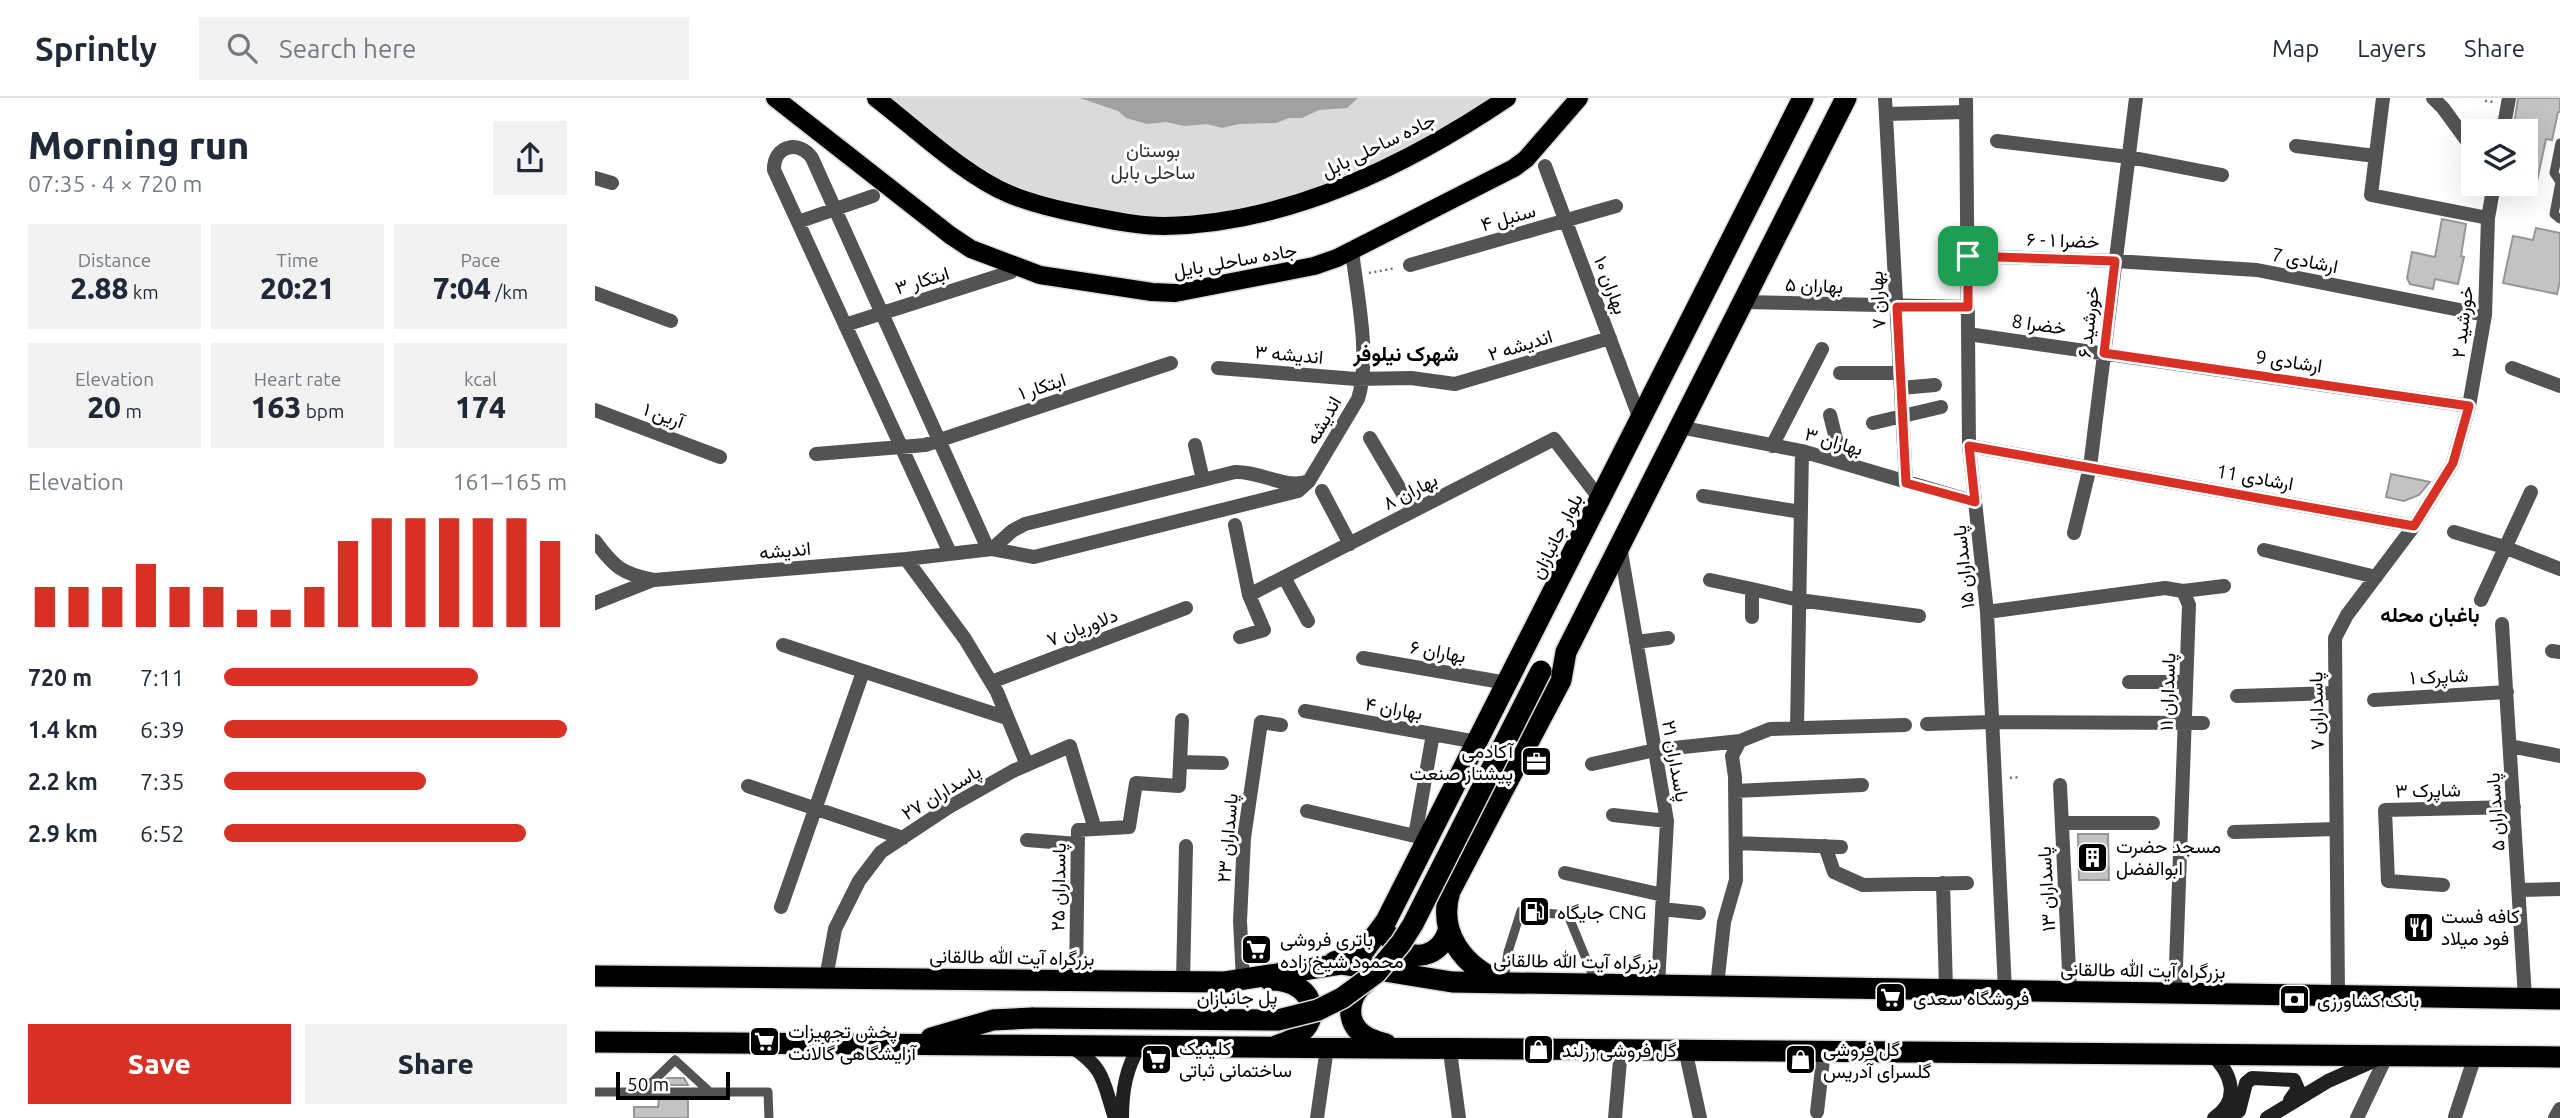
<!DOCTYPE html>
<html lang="en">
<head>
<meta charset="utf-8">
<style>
  body { margin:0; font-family:Ubuntu,Vazirmatn,sans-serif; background:#f2f2f3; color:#1f2937; height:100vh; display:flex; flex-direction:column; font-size:26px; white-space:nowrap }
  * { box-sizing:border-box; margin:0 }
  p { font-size:23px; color:#747a83 }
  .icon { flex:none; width:38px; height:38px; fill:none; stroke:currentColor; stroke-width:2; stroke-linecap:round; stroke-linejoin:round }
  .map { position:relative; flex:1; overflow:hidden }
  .sheet { display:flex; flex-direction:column; background:#fff; width:595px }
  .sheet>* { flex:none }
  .fabs { position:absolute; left:1866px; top:21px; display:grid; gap:14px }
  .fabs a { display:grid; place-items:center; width:77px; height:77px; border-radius:0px; background:#fff; box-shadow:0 7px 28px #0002; font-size:35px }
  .scale { position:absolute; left:21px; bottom:18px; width:114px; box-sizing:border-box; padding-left:7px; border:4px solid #000; border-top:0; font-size:19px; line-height:24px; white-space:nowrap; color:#000; -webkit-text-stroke:5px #fff; paint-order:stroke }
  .pin { position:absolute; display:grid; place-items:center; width:60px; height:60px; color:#fff; margin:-30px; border-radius:14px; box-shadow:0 4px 10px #0006 }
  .round { display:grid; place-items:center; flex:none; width:74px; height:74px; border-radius:0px; background:#f2f2f3 }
  .headline { display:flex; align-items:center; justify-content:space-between; height:119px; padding:0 28px }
  h1 { font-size:38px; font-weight:800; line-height:52px }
  .figures { display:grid; grid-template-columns:repeat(3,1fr); gap:10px; height:119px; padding:7px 28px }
  .figures div { display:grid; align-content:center; border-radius:0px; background:#f2f2f3; text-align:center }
  .figures b { font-size:30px; font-weight:800 }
  .figures small { font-size:19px; font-weight:400 }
  .figures p { font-size:19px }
  .chart { height:196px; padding:14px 28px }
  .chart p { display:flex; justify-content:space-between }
  .chart svg { width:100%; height:126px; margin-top:7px; stroke:#d93025; stroke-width:6 }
  .button { display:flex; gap:14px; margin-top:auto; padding:14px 28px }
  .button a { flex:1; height:80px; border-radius:0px; background:#d93025; color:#fff; font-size:28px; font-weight:800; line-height:80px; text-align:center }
  .button a+a { background:#f2f2f3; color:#1f2937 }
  ul { padding:0 28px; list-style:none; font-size:23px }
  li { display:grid; grid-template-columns:112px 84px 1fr; align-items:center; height:52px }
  li i { height:18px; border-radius:9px; background:#d93025 }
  header { display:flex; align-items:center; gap:42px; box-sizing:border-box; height:98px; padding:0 35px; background:#fff; border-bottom:2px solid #e0e1e3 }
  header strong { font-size:33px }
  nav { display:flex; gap:38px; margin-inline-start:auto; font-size:24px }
  .search { width:490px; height:63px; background:#f2f2f3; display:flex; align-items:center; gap:18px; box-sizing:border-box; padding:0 24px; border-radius:0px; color:#747a83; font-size:26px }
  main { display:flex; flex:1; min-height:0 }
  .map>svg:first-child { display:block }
  .green { fill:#dadada }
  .water { fill:#a1a1a1 }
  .building { fill:#c3c3c3; stroke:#979797; stroke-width:2 }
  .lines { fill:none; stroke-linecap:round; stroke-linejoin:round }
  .primary-casing { stroke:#dbdbdb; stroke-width:21 }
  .highway-casing { stroke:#dbdbdb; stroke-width:24 }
  .path { stroke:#757575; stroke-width:2.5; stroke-dasharray:2 3.5; stroke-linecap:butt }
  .lane { stroke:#535353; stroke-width:9 }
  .street { stroke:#535353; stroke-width:14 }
  .secondary { stroke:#202020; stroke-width:14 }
  .primary { stroke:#000; stroke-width:18 }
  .highway { stroke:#000; stroke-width:21 }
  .highway-bridge-casing { stroke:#dbdbdb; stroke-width:24; stroke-linecap:butt }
  .highway-bridge { stroke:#000; stroke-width:21 }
  .route-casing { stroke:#fff; stroke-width:14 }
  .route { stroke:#d93025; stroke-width:9 }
  .labels { text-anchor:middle; stroke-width:6; stroke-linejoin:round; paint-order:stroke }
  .street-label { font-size:19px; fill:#000; stroke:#fff }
  .park-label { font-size:19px; fill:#313131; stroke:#fff }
  .poi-label { font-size:19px; fill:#000; stroke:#fff; text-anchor:start }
  .neighbourhood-label { font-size:21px; font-weight:bold; fill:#000; stroke:#fff }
</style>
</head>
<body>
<header>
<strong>Sprintly</strong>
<div class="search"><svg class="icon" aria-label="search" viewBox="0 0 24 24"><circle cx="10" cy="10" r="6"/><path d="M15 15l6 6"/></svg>Search here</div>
<nav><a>Map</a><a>Layers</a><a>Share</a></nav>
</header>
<main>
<section class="sheet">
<div class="headline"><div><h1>Morning run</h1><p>07:35 · 4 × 720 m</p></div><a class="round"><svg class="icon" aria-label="share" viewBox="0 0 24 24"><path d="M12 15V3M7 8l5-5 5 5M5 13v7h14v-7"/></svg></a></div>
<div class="figures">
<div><p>Distance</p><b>2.88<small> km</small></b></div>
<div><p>Time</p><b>20:21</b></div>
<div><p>Pace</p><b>7:04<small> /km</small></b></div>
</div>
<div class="figures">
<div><p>Elevation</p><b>20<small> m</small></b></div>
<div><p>Heart rate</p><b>163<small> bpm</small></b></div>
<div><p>kcal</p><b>174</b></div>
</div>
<div class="chart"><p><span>Elevation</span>161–165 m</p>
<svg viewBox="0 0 160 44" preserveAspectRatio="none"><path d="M5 44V30M15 44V30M25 44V30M35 44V22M45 44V30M55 44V30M65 44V38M75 44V38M85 44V30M95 44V14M105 44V6M115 44V6M125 44V6M135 44V6M145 44V6M155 44V14"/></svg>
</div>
<ul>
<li><b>720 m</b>7:11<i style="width:74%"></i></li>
<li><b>1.4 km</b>6:39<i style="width:100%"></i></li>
<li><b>2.2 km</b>7:35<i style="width:59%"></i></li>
<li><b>2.9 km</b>6:52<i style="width:88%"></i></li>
</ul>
<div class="button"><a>Save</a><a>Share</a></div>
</section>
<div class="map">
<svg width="1965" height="1020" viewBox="0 0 1965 1020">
  <rect width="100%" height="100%" fill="#fff"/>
  <path class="green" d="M281 0H902L766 82 592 127 412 95Z"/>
  <path class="water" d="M485 0H763L752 10 724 12 707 20H694L681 25 644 26 627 30 612 26 589 28 571 24 552 26 531 20 523 13Z"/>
  <path class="building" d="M1923 0H1965V14H1963L1957 42 1951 41 1941 88 1930 86V33H1918Z
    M1847 121 1871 126 1866 158 1869 159 1863 186 1840 181 1838 191 1815 186 1812 180 1817 154 1840 159Z
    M1941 130 1965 135V183L1962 196 1908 185 1918 138 1938 142Z
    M1796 376 1835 384 1824 397 1809 403 1791 399Z
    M1483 736H1513L1514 782H1484Z
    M72 980H89L93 987H64Z
    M64 1001H93V1020H39V1009H63Z"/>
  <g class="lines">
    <defs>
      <path id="primary" d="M180 0 355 137 376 151 445 177 557 194 580 195 719 168 742 160 919 70 931 61 984 0
        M281 0C320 30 369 77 414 96 438 106 464 112 490 117 516 122 543 128 569 128 693 126 811 68 912 0"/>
      <path id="highway" d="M792 835C805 866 844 864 853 833
        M739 864 768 854 791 823 1208 0
        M0 878 630 884 746 866 857 884 1965 901
        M674 882C725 881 733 933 683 947
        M907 884C869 869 842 835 855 793L966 582 971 554 1251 0
        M770 885C753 898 749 925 770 938 776 942 784 944 791 946
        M336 940 398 922 438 920
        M0 944 1965 959"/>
    </defs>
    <use href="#primary" class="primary-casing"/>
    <use href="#highway" class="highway-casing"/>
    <path class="path" d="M1890 3 1899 4
      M774 175 801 170
      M1415 680 1425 679"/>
    <path class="lane" d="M1965 45 1959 75 1965 84
      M1965 84 1959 116 1965 121
      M909 883 913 854 926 813 973 817 1001 885
      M0 994H173L174 1020
      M47 994 80 962 115 994"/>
    <path class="street" d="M1290 0 1311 385
      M1371 0 1374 348 1392 514 1410 892
      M1788 0 1776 97 1893 120
      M1838 0 1848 10 1878 51
      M1291 16 1371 14
      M1908 33 1914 0
      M1402 43 1534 59 1627 77
      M1701 48 1780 58
      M950 68 1045 321
      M0 80 17 85
      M203 124 278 98
      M1373 158 1520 163 1662 172 1890 217
      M815 167 1021 108
      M0 195 76 223
      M1148 204 1373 209
      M250 227 416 174
      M1373 236 1874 308
      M623 270 761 281 816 280 860 286 1015 240
      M1917 270 1965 288
      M1245 275H1305
      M1306 290 1340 287
      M0 312 125 359
      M1235 317 1247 365
      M1278 325 1346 309
      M1084 329 1207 353 1380 404
      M775 340 818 413
      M600 347 608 382
      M1177 348 1227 251
      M1374 348 1819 428
      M221 356 330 347 576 265
      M640 374C667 373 689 392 714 383L703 393 439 459 397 451 417 433 430 426Z
      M714 383 763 301C776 260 762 196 757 153
      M727 393 755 446
      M1108 398 1206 414
      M640 427 654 497
      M1859 434 1909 449 1965 471
      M1479 435 1495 369 1541 0
      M0 443C19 469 27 476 59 482L311 461 397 451
      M1025 448 1072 723 1063 887
      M1669 452 1781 479
      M355 455 179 72C178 48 204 41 217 60L393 451
      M311 461 370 541 402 594 432 667
      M689 479 713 523
      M1115 482 1157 491
      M1588 493 1629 488
      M1886 502 1936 394
      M0 505 58 482
      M1392 514 1570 490 1588 493 1594 507 1580 895
      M1157 519V491L1204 502 1324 518
      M1907 526 1930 900
      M645 539 669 532 654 497 959 341 1005 401
      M1041 544 1073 540
      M188 547 412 620
      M1957 553 1965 554
      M768 560 912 585
      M396 584 591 510
      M1534 584H1591
      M1642 598 1740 595
      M1779 602 1912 594
      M710 613 882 644
      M1332 626 1397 624 1608 625
      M1202 630 1207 353
      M1915 648 1965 658
      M585 664 627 665
      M997 666 1060 652 1145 643
      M1465 687 1475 893
      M153 688 308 740
      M1140 693 1267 687
      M712 713 833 741
      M1018 717 1072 723
      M1467 725H1558
      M1639 734 1741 731
      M820 738 838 636
      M432 742 483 746
      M1141 745 1246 749
      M1230 748 1239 774 1268 787 1372 785
      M970 775 1068 797
      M1348 785 1351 891
      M1848 787 1793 783 1790 712 1919 709
      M1924 792 1965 791
      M186 809 268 574
      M1067 811 1104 815
      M231 880 240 831 264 783 286 754 354 709 418 673 475 648 500 731
      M481 882 483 732 534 729 541 685 584 688 587 622
      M648 882 645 823 649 740 666 624 686 627
      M588 883 591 748
      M1122 888 1129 824 1141 782 1140 679 1137 658 1145 643 1175 631 1310 627
      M1743 897 1740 540 1752 517 1819 428 1858 365 1874 308 1890 217 1893 120 1899 86
      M858 949 856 961 864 1020
      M1090 951 1105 1020
      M1222 1014 1229 953
      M1860 1019 1880 958
      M722 1020 732 950
      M1020 1020 1026 951
      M1762 1020 1792 957
      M1960 1020 1965 1011"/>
    <path class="secondary" d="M477 949C511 971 508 985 520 1020
      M1616 956C1637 975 1646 1002 1619 1020
      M527 1020C527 993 531 970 545 947
      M1632 1020 1644 1013 1651 985 1657 980 1699 982 1703 991 1695 1002
      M1672 1020 1733 983 1785 960"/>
    <use href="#primary" class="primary"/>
    <use href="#highway" class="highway"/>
    <defs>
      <path id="highway-bridge" d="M438 920 683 922 723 912 747 900 781 875 806 845 818 826 946 573"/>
    </defs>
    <use href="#highway-bridge" class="highway-bridge-casing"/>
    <use href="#highway-bridge" class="highway-bridge"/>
  </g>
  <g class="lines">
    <defs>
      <path id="route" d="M1373 158 1520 163 1509 255 1874 308 1858 365 1819 428 1374 348 1380 404 1311 385 1302 209H1373Z"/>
    </defs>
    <use href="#route" class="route-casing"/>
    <use href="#route" class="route"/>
  </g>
  <defs>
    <symbol id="office-square" viewBox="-11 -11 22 22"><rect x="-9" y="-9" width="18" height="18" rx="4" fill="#000" stroke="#fff"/><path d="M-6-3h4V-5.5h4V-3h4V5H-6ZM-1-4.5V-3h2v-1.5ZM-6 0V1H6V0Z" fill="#fff"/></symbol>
    <symbol id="building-square" viewBox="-11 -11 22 22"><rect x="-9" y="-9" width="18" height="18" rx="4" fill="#000" stroke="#fff"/><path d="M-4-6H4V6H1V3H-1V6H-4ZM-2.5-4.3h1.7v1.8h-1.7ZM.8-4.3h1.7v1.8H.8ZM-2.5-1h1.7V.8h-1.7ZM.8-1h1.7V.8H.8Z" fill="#fff"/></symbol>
    <symbol id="fuel-square" viewBox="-11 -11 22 22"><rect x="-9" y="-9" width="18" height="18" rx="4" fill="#000" stroke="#fff"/><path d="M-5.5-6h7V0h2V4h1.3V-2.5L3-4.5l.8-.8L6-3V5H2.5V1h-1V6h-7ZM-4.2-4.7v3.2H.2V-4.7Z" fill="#fff"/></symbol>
    <symbol id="restaurant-square" viewBox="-11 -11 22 22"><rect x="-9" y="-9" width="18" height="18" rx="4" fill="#000" stroke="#fff"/><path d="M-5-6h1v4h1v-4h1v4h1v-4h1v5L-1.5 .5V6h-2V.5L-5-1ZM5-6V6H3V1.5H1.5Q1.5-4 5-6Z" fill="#fff"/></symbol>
    <symbol id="supermarket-square" viewBox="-11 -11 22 22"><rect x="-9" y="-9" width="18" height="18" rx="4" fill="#000" stroke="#fff"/><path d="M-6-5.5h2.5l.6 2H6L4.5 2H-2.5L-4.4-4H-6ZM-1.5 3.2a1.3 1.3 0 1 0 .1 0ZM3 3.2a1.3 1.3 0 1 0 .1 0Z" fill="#fff"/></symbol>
    <symbol id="bank-square" viewBox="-11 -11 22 22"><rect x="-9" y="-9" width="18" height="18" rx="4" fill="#000" stroke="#fff"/><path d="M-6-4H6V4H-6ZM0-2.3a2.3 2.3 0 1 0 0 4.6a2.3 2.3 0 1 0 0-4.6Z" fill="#fff"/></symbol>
    <symbol id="shop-square" viewBox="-11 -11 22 22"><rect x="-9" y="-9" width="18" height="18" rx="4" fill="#000" stroke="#fff"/><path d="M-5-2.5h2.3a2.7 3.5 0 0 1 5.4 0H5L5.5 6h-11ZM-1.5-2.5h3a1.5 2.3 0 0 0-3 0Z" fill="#fff"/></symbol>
  </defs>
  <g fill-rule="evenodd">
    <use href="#office-square" x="924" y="646" width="35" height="35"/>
    <use href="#building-square" x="1480" y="742" width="35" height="35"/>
    <use href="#fuel-square" x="922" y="796" width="35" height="35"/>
    <use href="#restaurant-square" x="1806" y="812" width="35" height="35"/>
    <use href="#supermarket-square" x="644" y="834" width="35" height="35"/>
    <use href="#supermarket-square" x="1278" y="882" width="35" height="35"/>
    <use href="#bank-square" x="1682" y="884" width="35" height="35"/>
    <use href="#supermarket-square" x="152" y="926" width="35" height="35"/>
    <use href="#shop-square" x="926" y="934" width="35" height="35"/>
    <use href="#supermarket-square" x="544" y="944" width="35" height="35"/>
    <use href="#shop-square" x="1188" y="944" width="35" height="35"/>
  </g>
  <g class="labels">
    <g class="street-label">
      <text transform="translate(783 47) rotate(-26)" y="7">جاده ساحلی بابل</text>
      <text transform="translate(913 119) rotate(-16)" y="7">سنبل ۴</text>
      <text transform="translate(1468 142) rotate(2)" y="7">خضرا ۱ - ۶</text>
      <text transform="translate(640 162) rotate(-10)" y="7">جاده ساحلی بایل</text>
      <text transform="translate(1710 162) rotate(11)" y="7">ارشادی 7</text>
      <text transform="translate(327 182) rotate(-17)" y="7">ابتکار ۳</text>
      <text transform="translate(1016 187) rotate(69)" y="7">بهاران ۱۰</text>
      <text transform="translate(1219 187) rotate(2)" y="7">بهاران ۵</text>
      <text transform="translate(1282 202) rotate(-93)" y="7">بهاران ۷</text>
      <text transform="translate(1493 224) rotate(-83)" y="7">خورشید ۶</text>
      <text transform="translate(1867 224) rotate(-83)" y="7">خورشید ۲</text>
      <text transform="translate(1444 226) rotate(8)" y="7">خضرا 8</text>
      <text transform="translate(925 247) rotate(-17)" y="7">اندیشه ۲</text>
      <text transform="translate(694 256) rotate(5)" y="7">اندیشه ۳</text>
      <text transform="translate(1694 263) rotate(8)" y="7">ارشادی 9</text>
      <text transform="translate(447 288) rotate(-18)" y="7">ابتکار ۱</text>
      <text transform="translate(69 317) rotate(20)" y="7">آرین ۱</text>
      <text transform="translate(728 322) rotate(-60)" y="7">اندیشه</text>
      <text transform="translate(1239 343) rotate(16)" y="7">بهاران ۳</text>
      <text transform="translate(1660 379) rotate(10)" y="7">ارشادی 11</text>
      <text transform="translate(815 393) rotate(-27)" y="7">بهاران ۸</text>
      <text transform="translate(961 438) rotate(-63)" y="7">بلوار جانبازان</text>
      <text transform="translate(190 452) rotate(-5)" y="7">اندیشه</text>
      <text transform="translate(1368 469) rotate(-96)" y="7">پاسداران ۱۵</text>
      <text transform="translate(487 529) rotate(-21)" y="7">دلاوریان ۷</text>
      <text transform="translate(843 553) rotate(10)" y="7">بهاران ۶</text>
      <text transform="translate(1844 578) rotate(-3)" y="7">شاپرک ۱</text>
      <text transform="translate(1572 594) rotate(-88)" y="7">پاسداران ١١</text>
      <text transform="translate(799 610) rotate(10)" y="7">بهاران ۴</text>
      <text transform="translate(1721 613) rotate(-91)" y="7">پاسداران ۷</text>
      <text transform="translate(1081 663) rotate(80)" y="7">پاسداران ۲۱</text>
      <text transform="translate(1833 692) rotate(-1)" y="7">شاپرک ۳</text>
      <text transform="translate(346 694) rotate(-31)" y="7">پاسداران ۲۷</text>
      <text transform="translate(1900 714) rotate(-94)" y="7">پاسداران ۵</text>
      <text transform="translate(632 740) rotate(-85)" y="7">پاسداران ۲۳</text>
      <text transform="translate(463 789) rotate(-89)" y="7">پاسداران ۲۵</text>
      <text transform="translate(1451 791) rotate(-93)" y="7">پاسداران ۱۳</text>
      <text transform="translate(417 859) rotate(1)" y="7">بزرگراه آیت الله طالقانی</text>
      <text transform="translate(981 863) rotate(1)" y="7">بزرگراه آیت الله طالقانی</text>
      <text transform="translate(1548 872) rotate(1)" y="7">بزرگراه آیت الله طالقانی</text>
      <text transform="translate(642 899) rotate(-1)" y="7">پل جانبازان</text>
    </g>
    <g class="park-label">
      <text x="558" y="59">بوستان<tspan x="558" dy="22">ساحلی بابل</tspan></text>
    </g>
    <g class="poi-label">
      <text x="918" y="660" text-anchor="end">آکادمی<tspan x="918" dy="22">پیشتاز صنعت</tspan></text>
      <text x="1521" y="755">مسجد حضرت<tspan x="1521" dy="22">ابوالفضل</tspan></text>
      <text x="962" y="821">جایگاه CNG</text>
      <text x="1846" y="825">کافه فست<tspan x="1846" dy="22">فود میلاد</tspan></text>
      <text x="685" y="848">باتری فروشی<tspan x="685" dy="22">محمود شیخ زاده</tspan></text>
      <text x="1318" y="907">فروشگاه سعدی</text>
      <text x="1722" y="909">بانک کشاورزی</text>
      <text x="193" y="940">پخش تجهیزات<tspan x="193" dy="22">آرایشگاهی گالانت</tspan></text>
      <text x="584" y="957">کلینیک<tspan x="584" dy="22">ساختمانی ثباتی</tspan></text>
      <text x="1228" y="958">گل فروشی<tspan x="1228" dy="22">گلسرای آدریس</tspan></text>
      <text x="967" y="959">گل فروشی رزلند</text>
    </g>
    <g class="neighbourhood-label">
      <text x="811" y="263">شهرک نیلوفر</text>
      <text x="1835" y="524">باغبان محله</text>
    </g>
  </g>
</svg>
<div class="fabs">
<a><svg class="icon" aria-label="layers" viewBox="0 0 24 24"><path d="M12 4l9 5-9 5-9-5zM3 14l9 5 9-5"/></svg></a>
</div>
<div class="scale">50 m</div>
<div class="pin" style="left:1373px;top:158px;background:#1e9e55"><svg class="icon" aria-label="arrive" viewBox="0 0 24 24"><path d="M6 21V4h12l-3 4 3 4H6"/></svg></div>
</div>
</main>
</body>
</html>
